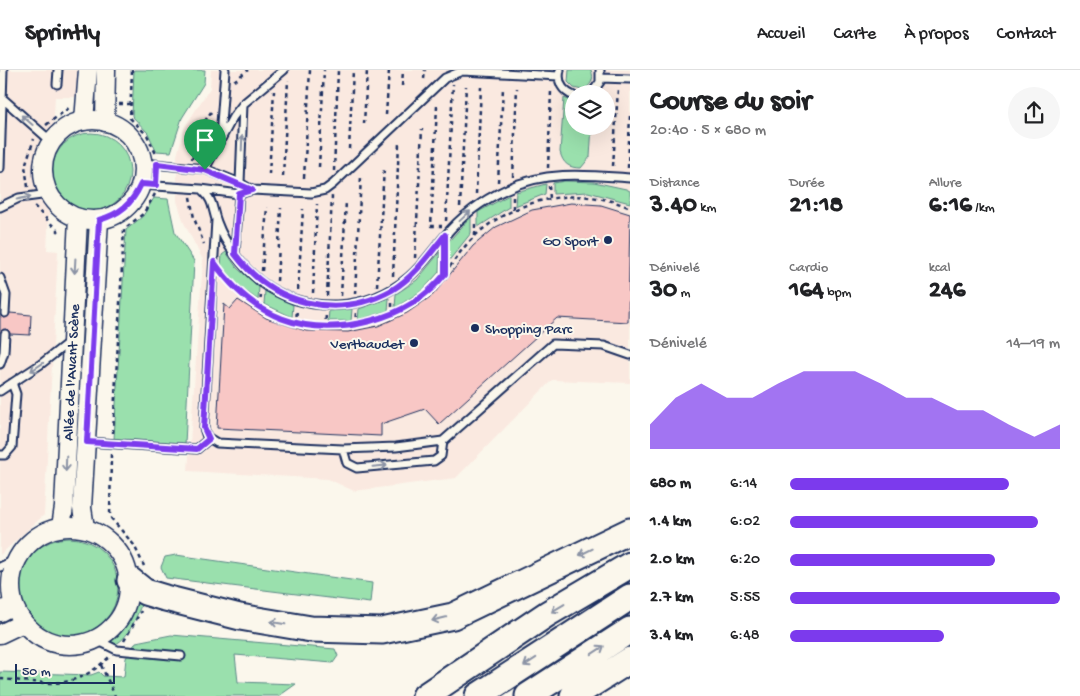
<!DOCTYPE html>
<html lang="fr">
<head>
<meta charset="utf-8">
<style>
  body { margin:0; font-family:"Gochi Hand",sans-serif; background:#f6f6f6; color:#202124; height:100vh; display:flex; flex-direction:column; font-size:19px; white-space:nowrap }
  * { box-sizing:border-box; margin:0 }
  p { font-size:16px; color:#757577 }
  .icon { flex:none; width:28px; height:28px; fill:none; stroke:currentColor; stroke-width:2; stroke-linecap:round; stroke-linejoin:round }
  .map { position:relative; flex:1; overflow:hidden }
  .details { display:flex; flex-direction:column; background:#fff; width:450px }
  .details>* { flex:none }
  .controls { position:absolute; left:565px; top:15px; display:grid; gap:10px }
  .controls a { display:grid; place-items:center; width:50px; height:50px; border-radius:50%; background:#fff; box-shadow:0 5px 20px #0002; font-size:25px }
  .scale { position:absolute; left:15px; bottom:12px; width:100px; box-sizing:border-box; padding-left:5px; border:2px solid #1b2f5e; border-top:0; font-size:14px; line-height:18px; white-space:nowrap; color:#1b2f5e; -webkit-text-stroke:4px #fbf7ec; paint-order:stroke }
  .pin { position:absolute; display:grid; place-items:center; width:42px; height:42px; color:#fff; margin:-51px -21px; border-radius:50% 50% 50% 0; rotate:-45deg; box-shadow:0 0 5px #0007 }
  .pin .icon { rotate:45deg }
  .round { display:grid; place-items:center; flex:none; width:52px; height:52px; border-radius:26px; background:#f6f6f6 }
  .summary { display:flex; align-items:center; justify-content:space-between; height:85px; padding:0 20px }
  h1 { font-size:28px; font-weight:800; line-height:38px }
  .stats { display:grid; grid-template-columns:repeat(3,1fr); gap:8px; height:85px; padding:5px 20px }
  .stats div { display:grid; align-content:center }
  .stats b { font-size:25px; font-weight:800 }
  .stats small { font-size:14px; font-weight:400 }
  .stats p { font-size:14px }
  .chart { height:140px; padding:10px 20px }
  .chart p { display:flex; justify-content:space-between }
  .chart svg { width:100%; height:90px; margin-top:5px; fill:#7c3aed; opacity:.7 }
  ul { padding:0 20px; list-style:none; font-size:16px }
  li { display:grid; grid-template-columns:80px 60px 1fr; align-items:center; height:38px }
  li i { height:12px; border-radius:6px; background:#7c3aed }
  header { display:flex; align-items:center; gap:30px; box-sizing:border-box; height:70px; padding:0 25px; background:#fff; border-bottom:1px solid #e0e0e0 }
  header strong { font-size:24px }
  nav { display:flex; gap:28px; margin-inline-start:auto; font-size:18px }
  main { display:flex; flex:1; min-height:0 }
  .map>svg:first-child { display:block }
  .built { fill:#fae9e0; fill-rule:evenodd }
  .green { fill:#9ae0ad; stroke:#5a8886 }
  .building { fill:#f8c7c5; stroke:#1b2f5e }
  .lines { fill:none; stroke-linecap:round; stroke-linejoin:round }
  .service-casing { stroke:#1b2f5e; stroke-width:11 }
  .tertiary-casing { stroke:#1b2f5e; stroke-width:21 }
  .motorway-casing { stroke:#1b2f5e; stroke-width:29 }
  .path { stroke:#1b2f5e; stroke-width:2.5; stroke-dasharray:4 4; stroke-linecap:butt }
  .service { stroke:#fbf7ec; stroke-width:7 }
  .tertiary { stroke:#fbf7ec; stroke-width:18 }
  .motorway { stroke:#fbf7ec; stroke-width:25 }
  .oneway { stroke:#8b93a5 }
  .route-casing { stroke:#fff; stroke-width:10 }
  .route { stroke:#7c3aed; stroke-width:6 }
  .poi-dot { fill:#1b2f5e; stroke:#fbf7ec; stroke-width:2 }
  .labels { text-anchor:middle; stroke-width:4; stroke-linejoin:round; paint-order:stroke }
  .poi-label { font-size:15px; fill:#1b2f5e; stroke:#fbf7ec; text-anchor:end }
  .street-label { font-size:15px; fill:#1b2f5e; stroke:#fbf7ec }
</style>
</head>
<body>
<header>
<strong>Sprintly</strong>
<nav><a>Accueil</a><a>Carte</a><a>À propos</a><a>Contact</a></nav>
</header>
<main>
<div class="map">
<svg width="630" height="626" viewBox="0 0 630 626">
  <rect width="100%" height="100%" fill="#fbf7ec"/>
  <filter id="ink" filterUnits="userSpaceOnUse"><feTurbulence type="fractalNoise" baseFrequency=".02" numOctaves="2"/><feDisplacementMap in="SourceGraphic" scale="10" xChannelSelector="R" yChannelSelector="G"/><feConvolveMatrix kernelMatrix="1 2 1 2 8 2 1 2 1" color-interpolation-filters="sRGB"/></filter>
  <g filter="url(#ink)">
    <path class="built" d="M0 0H78L76 27H55L47 180 58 181 44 445 0 485Z
      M211 0H630V313L552 310 456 408 354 421 328 409 188 401 203 190 184 153 177 131V86L184 58 210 18ZM574 24H606V56H574Z"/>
    <path class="green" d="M134 0H205L204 13 182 48 171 82 156 81 148 63 132 46Z
      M569 0H591C595 9 591 16 582 20L574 18 568 12Z
      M564 28 574 32V56H592L590 87 581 98C569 98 563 94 560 82Z
      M52 102a39 39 0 1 1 78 0a39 39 0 1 1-78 0Z
      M565 111 594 112 626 119 630 121V133L588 122 553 124V113Z
      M546 114 545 124 515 136 516 122Z
      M509 125V137L478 157V142Z
      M154 128 168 129 175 162 194 191 185 374 114 369 126 160 143 146Z
      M471 147V163L447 193 448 172Z
      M226 182 237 198 259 217 258 230 238 216 221 197 222 185Z
      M440 182 439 202 423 220 395 238 396 224 417 210Z
      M265 221 293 235 292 247 264 234Z
      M389 228 388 241 358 250 359 239Z
      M352 239 351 251H328L329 241Z
      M20 517a49 49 0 1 1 98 0a49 49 0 1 1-98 0Z
      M176 485 372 513 370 533 166 508 161 497 165 487Z
      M139 530 142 533C136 547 128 572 112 575L110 569 125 555 136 531Z
      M171 565 335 579 338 586 333 593 235 585 238 612 296 614 279 626H0V602L91 605 99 602 103 606 124 607 126 588 136 572Z"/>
    <path class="building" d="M571 133 601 135 630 144 628 252 557 248 439 354 425 339 381 354V366L217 358 224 234 230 239 238 230 266 248 306 261 348 262 378 256 407 243 433 225 473 176 496 157 532 140Z
      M10 243 31 245 30 265 10 264 6 259 0 263V244L5 248Z"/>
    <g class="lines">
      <defs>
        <path id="service" d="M560 0C557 12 562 21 574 26
          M601 8 630 9
          M57 14 58 0
          M591 24 600 12V0
          M2 28 52 72
          M220 67 225 0
          M143 93 205 99 233 47 243 34 284 0
          M0 98 3 0
          M205 99 240 113 252 120
          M240 113 243 34
          M141 115 201 119C215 132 211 136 217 152 225 174 243 198 261 212 306 245 368 242 409 207 423 195 433 180 444 167 461 146 483 130 507 119 545 100 589 105 630 108
          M201 119 239 124 252 120 311 123 325 120 333 114 445 8 462 1 559 6
          M0 137 19 128 49 124
          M216 150 204 358 207 367 217 373 343 379 396 377 443 371 553 274 604 276 630 285
          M235 183 239 124
          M0 208 6 225 5 243
          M0 294 4 282 5 264
          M0 321 41 294 69 272
          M87 372 197 379 209 369
          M343 379 347 393 357 398 434 391 441 386 443 371
          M0 385H5L12 377 16 324 12 313
          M0 497 17 489
          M97 570 117 580 181 586"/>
        <g id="tertiary">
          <circle cx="93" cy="100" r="50"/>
          <path d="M84 51 88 0"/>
          <path d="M105 52 106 0"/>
          <circle cx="70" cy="516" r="59"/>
          <path id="s1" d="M61 457 64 437 78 148"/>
          <path d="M85 458 82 438 99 150"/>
          <path d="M0 542 13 535"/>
          <path d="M0 564 23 553"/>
        </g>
        <path id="motorway" d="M130 510 145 522 165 528 240 547 311 559 382 561 453 546 630 461
          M425 626 547 544 630 495
          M478 626 630 527
          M528 626 630 560
          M573 626 630 590"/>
      </defs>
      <use href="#service" class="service-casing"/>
      <use href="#tertiary" class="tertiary-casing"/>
      <use href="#motorway" class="motorway-casing"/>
      <path class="path" d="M132 0 130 48 147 65 156 84
        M424 9 425 0
        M234 11 248 0
        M402 16 403 0
        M119 34H130
        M437 36 431 156H442
        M386 45 389 0
        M364 54 367 0
        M46 55 69 38
        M349 79 353 0
        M192 89 201 57 211 42
        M613 96 618 19
        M319 97 324 0
        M548 98 551 21
        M628 98 630 44
        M334 101 338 0
        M269 104 274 21
        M283 106 288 10
        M513 107 517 18
        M304 108 310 0
        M498 112 503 18
        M549 116 550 129
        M28 117 25 96 34 69
        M476 124 481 17
        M190 127 194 148 204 174
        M513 127V141
        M34 136 61 164
        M460 137 466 16
        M446 151 453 14
        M475 166V150
        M445 181V203
        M415 188 422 59
        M262 201 267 137
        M222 205C271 266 362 274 423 227 442 212 453 189 469 172 508 130 578 113 630 138
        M393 206 399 73
        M277 211 281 138
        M377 216 384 98
        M298 220 303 139
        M313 223 317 134
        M355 224 361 106
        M327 226 332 126
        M341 226 346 131
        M260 237 261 224
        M392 245V229
        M296 254 297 238
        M355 255 356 242
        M325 258 326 244
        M113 363 124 159 143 144 155 124
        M111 384 110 447 134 475 144 496
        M124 571 141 541
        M101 595 115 626
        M0 609C46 612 72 623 109 587"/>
      <use href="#service" class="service"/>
      <use href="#tertiary" class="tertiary"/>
      <use href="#motorway" class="motorway"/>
    </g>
    <defs><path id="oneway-shaft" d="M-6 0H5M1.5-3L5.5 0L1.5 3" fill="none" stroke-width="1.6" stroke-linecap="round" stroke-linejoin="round" transform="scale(1.25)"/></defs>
    <g class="oneway">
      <use href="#oneway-shaft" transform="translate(27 50) rotate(-139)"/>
      <use href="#oneway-shaft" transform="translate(242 73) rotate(-88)"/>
      <use href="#oneway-shaft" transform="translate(24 128) rotate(-12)"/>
      <use href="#oneway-shaft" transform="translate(465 146) rotate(-43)"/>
      <use href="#oneway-shaft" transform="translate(75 196) rotate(93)"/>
      <use href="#oneway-shaft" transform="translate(37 297) rotate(146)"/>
      <use href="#oneway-shaft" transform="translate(66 394) rotate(92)"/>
      <use href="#oneway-shaft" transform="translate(380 396) rotate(-5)"/>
      <use href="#oneway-shaft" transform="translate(586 482) rotate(154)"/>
      <use href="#oneway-shaft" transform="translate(558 538) rotate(149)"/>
      <use href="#oneway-shaft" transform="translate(439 549) rotate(166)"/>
      <use href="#oneway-shaft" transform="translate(278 553) rotate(-170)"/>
      <use href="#oneway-shaft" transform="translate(598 580) rotate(-33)"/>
      <use href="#oneway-shaft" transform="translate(530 592) rotate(147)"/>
    </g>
  </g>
  <g class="lines" filter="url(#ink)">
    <defs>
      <path id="route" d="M157 94 205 100 252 120 239 124 235 184C272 234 336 251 392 220 414 207 429 185 445 165V204C425 229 401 243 370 251 305 268 252 247 214 192L204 358 209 369 197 379 87 372 99 150C120 144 132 134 141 114L156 115Z"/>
    </defs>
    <use href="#route" class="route-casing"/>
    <use href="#route" class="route"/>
  </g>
  <g class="poi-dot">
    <circle cx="608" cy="170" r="5"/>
    <circle cx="475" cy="258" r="5"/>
    <circle cx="414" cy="273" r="5"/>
  </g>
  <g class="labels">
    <g class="poi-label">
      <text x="598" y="175">GO Sport</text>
      <text x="485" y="263" text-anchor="start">Shopping Parc</text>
      <text x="404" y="278">Vertbaudet</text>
    </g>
    <g class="street-label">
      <text dy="5" stroke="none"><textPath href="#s1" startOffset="155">Allée de l'Avant Scène</textPath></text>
    </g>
  </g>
</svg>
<div class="controls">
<a><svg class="icon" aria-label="layers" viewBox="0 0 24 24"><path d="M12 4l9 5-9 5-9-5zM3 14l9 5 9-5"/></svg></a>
</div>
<div class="scale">50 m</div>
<div class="pin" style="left:205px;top:100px;background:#1e9e55"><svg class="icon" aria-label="arrive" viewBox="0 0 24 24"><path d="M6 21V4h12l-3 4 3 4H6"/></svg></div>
</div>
<section class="details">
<div class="summary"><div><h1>Course du soir</h1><p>20:40 · 5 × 680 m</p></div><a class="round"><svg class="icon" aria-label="share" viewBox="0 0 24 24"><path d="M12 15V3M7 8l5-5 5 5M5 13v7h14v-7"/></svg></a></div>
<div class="stats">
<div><p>Distance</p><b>3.40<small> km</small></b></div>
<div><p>Durée</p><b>21:18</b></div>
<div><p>Allure</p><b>6:16<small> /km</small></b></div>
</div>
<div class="stats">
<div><p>Dénivelé</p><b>30<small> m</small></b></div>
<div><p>Cardio</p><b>164<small> bpm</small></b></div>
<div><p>kcal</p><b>246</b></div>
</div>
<div class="chart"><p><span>Dénivelé</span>14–19 m</p>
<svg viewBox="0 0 160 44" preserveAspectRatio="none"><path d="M0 44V32L10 19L20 12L30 19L40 19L50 12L60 6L70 6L80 6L90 12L100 19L110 19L120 25L130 25L140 32L150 38L160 32V44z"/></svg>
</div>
<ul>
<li><b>680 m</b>6:14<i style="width:81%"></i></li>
<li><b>1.4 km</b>6:02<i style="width:92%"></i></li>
<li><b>2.0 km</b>6:20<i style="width:76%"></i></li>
<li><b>2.7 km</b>5:55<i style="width:100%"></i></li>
<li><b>3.4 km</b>6:48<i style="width:57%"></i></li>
</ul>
</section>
</main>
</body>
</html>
